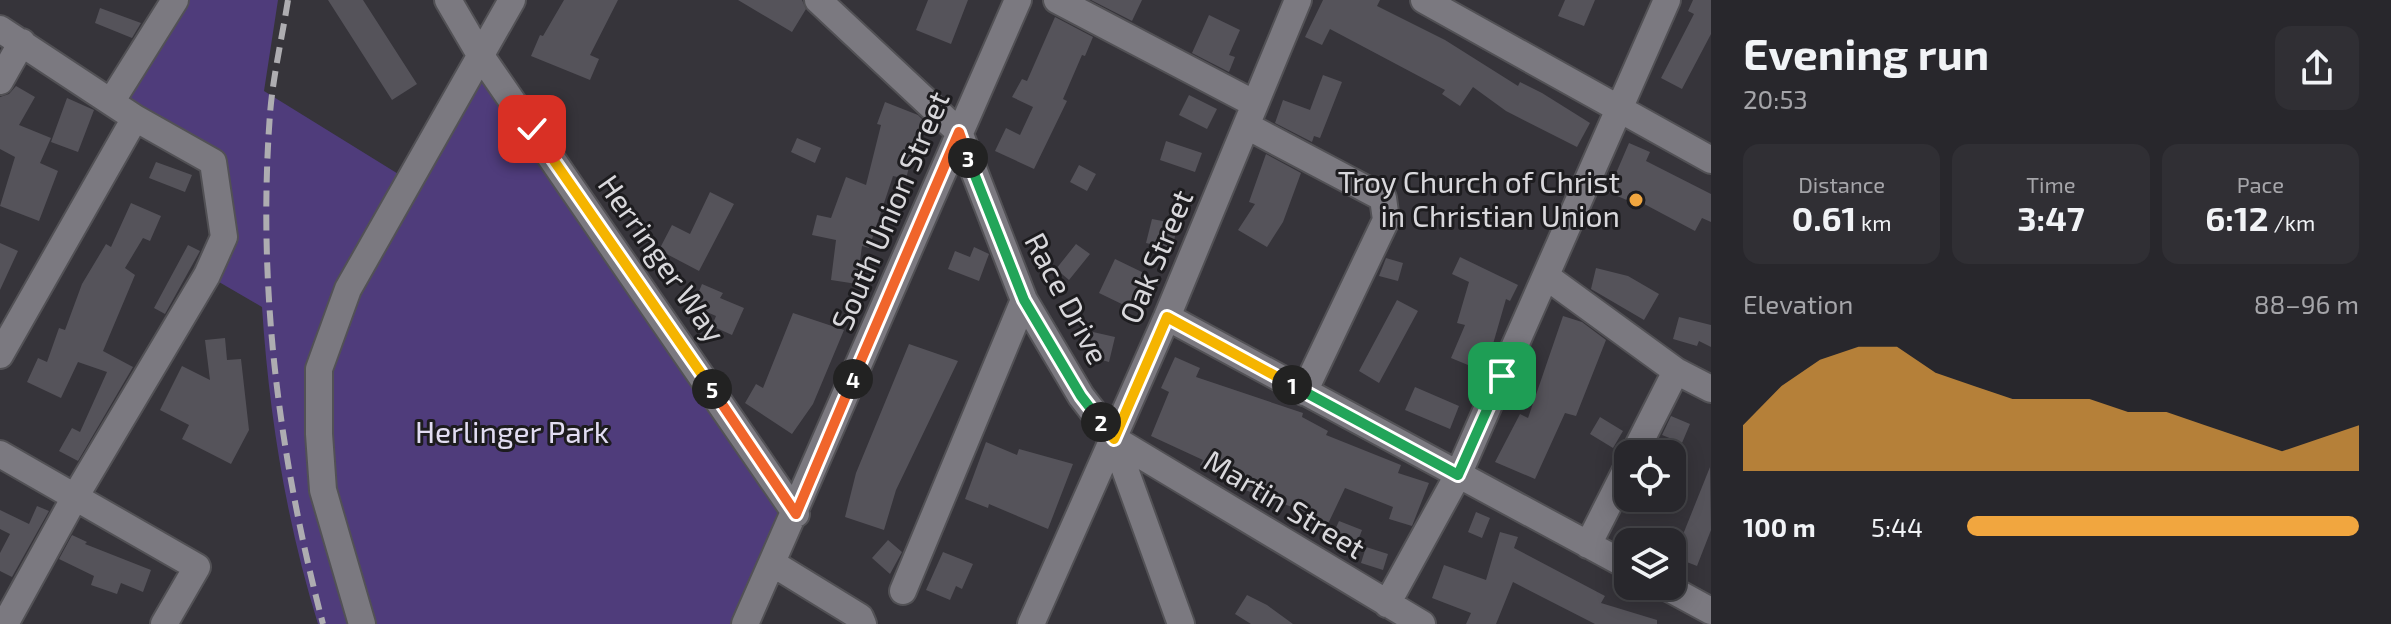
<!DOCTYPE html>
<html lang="en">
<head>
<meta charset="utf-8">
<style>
  body { margin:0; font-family:"Exo 2",sans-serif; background:#302f34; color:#f1f3f6; height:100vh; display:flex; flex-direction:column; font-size:30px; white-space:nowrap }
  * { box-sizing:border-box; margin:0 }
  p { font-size:26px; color:#a5a5a9 }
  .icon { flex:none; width:44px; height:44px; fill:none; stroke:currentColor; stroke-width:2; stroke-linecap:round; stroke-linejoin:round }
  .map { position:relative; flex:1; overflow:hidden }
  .drawer { display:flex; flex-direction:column; background:#28272c; width:680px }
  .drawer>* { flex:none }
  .buttons { position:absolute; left:1614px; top:440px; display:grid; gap:16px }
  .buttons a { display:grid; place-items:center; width:72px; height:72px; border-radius:16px; background:#28272c; box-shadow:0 4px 20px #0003,0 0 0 2px #444448; font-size:40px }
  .pin { position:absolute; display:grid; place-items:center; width:68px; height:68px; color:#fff; margin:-34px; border-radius:16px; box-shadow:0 4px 12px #0006 }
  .km { position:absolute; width:40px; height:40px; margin:-20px; border-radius:50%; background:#222; color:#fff; font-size:22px; line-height:40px; text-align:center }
  .round { display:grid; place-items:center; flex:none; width:84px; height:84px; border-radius:16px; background:#302f34 }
  .headline { display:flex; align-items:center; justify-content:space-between; height:136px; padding:0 32px }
  h1 { font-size:44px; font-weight:700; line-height:60px }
  .metrics { display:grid; grid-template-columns:repeat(3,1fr); gap:12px; height:136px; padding:8px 32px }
  .metrics div { display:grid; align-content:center; border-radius:16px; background:#302f34; text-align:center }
  .metrics b { font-size:34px; font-weight:700 }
  .metrics small { font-size:22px; font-weight:400 }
  .metrics p { font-size:22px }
  .chart { height:224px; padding:16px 32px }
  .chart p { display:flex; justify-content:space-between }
  .chart svg { width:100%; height:144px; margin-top:8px; fill:#f1a63f; opacity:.7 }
  ul { padding:0 32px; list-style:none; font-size:26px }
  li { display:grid; grid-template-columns:128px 96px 1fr; align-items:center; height:60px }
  li i { height:20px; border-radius:10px; background:#f1a63f }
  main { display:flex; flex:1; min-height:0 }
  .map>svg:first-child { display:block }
  .green { fill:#4f3c7b }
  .building { fill:#55535a }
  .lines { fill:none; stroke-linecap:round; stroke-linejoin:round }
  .minor-casing { stroke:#525155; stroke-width:30 }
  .minor { stroke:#7b7980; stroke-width:26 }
  .rail { stroke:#aeadb1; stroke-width:6; stroke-dasharray:16 8; stroke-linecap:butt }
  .split-1-casing { stroke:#fff; stroke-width:16 }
  .split-2-casing { stroke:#fff; stroke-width:16 }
  .split-3-casing { stroke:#fff; stroke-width:16 }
  .split-4-casing { stroke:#fff; stroke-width:16 }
  .split-5-casing { stroke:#fff; stroke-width:16 }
  .split-6-casing { stroke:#fff; stroke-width:16 }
  .split-1 { stroke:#22a559; stroke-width:10 }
  .split-2 { stroke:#f5b400; stroke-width:10 }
  .split-3 { stroke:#22a559; stroke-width:10 }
  .split-4 { stroke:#f0652b; stroke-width:10 }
  .split-5 { stroke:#f0652b; stroke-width:10 }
  .split-6 { stroke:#f5b400; stroke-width:10 }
  .poi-dot { fill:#f1a63f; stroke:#1d1c1f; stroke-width:3 }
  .labels { text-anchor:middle; stroke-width:6; stroke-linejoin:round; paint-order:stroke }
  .poi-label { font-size:30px; fill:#d9d8dc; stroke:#1d1c1f; text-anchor:end }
  .street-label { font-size:30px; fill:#d9d8dc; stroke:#1d1c1f }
  .park-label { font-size:30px; fill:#e2ddf2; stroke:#1d1c1f }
</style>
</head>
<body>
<main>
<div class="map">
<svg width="1711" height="624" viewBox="0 0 1711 624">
  <rect width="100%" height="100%" fill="#36343a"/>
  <path class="green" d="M175 0H278L264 91 408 180 479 53 796 514 745 624H318C286 521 269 414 262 307L207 275 224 237 213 162 111 102Z"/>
  <path class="building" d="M328 0H363L417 84 392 100Z
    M564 0H618L590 55 599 59 590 80 531 56 540 35 543 36Z
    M738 0H802L806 9 792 32Z
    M928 0H968L951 44 916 30Z
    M1091 0H1142L1132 21Z
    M1323 0H1380L1377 6 1445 40 1518 86 1520 82 1542 93 1590 123 1577 147 1506 111 1473 87 1460 106 1442 94 1445 90 1330 29 1322 45 1305 37Z
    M1565 0H1595L1584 26 1558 16Z
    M1693 0H1711V34L1682 89 1661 78 1694 14 1688 11Z
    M100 8 141 23 132 38 95 23Z
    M1209 15 1240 30 1229 55 1235 57 1229 72 1192 53Z
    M1055 17 1093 37 1085 56 1082 55 1063 99 1067 101 1034 169 995 151 1006 128 1020 135 1033 107 1012 97 1022 79 1027 81Z
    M1323 75 1342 82 1320 138 1314 136 1312 142 1275 123 1283 100 1310 110Z
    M16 86 35 97 19 125 51 138 40 163 58 171 39 221 0 206 15 157 0 149V97L9 94Z
    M1189 95 1217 109 1207 129 1179 115Z
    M67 98 94 110 78 152 51 142Z
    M885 102 918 115 926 123 919 140 916 139 906 179 893 176 869 248 862 246 857 284 831 280 836 240 812 235 817 215 831 218 846 177 866 185 881 125 877 124Z
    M797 138 821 148 815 163 791 152Z
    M1166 141 1202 153 1195 172 1160 160Z
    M1629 143 1650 152 1646 161 1711 194V222L1702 218 1695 231 1631 197 1629 201 1608 192Z
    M1266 154 1301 173 1283 222 1267 247 1238 230 1255 204 1249 202Z
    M156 162 192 175 185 192 149 178Z
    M1079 165 1096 174 1087 191 1070 182Z
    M710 192 734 204 699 271 659 250 672 225 690 234Z
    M131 203 161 216 150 241 143 238 125 268 135 275 103 351 133 367 78 461 59 451 72 428 80 432 107 372 78 362 61 398 27 382 38 358 47 362 59 328 65 330 82 284 106 244 111 247Z
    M1152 219 1178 224 1172 249 1146 243Z
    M0 243 18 251 0 290Z
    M1076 244 1090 254 1069 280 1056 269Z
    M188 245 200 251 165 314 154 308Z
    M974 247 989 254 979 281 948 269 955 251 970 257Z
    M1460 257 1518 285 1510 301 1506 299 1493 344 1496 345 1485 372 1451 358 1465 325 1457 323 1469 282 1452 274Z
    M1386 258 1403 263 1398 281 1379 276Z
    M1115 259 1146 274 1130 308 1099 293Z
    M1596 268 1628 276 1659 294 1644 320 1591 289Z
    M702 284 723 293 720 298 744 308 732 335 712 326 716 316 693 306Z
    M1397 300 1418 311 1379 383 1359 371Z
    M793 313 844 330 813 404 792 434 745 403 756 384 763 388Z
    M1563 316 1582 322 1606 340 1576 416 1565 413 1535 479 1495 462 1520 414 1528 418Z
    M1679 317 1711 325V347L1699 341 1697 346 1673 339Z
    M1093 332 1115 337 1109 362 1087 356Z
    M225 338 227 360 241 359 249 430 231 464 182 439 189 425 160 410 182 366 210 380 205 340Z
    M909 344 958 361 896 490 884 530 845 517 856 473Z
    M1175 357 1200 368 1196 377 1303 413 1302 417 1328 431 1326 435 1401 465 1398 473 1429 483 1412 526 1389 519 1393 507 1345 488 1327 526 1311 519 1314 515 1237 487 1200 465 1203 460 1151 436 1169 392 1161 388Z
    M1415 387 1459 406 1450 429 1405 410Z
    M1671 416 1690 424 1682 443 1662 435Z
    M1600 417 1623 431 1613 448 1590 434Z
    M986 442 1017 455 1019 449 1073 464 1048 529 989 504 988 508 965 499Z
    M1710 467 1711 530 1697 566 1674 557Z
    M37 506 49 511 12 577 0 571V553L10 534 0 529V510L29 524Z
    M1476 512 1490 518 1482 538 1468 532Z
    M1339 521 1362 530 1354 551 1330 541Z
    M1500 532 1518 537 1514 548 1605 596 1601 603 1657 620V624H1595L1513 582 1496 624H1466L1471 613 1432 598 1444 565 1486 580Z
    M72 535 87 542 85 544 151 570 143 592 121 583 117 594 91 585 94 576 59 559Z
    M888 540 902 552 890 574 872 558Z
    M1366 547 1388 554 1383 570 1361 563Z
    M943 552 973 564 962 589 956 586 950 600 926 590Z
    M1247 595 1267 605 1293 624H1251L1235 614Z"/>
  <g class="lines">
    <defs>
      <path id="minor" d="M448 0 479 53 796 514
        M818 0 959 132 1024 300 1081 396 1114 439 1181 624
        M1057 0 1255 104
        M1424 0 1711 160
        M0 29 135 118 213 162 224 237 207 275 75 497 5 624
        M0 81 22 42
        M111 102 175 0
        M1247 126 1383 198 1386 220 1304 392
        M1547 277 1676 371 1634 454
        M1167 317 1628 566
        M0 355 135 118
        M1676 371 1711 389
        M1114 439 1422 624
        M0 454 197 567 164 624
        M1588 545 1628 466
        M772 563 860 617 863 624
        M1665 586 1711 611
        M903 591 1024 300
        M1387 604 1458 475 1667 0
        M362 624 323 490 319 434V369L348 289 512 0
        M745 624 1018 0
        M1031 624 1167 317 1298 0"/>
    </defs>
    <use href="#minor" class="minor-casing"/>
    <use href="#minor" class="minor"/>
    <path class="rail" d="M288 0C282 38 273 76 270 114 257 287 279 457 323 624"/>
  </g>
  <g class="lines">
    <defs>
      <path id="split-1" d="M1292 385 1458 475 1502 376"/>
      <path id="split-2" d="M1101 422 1114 439 1167 317 1292 385"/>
      <path id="split-3" d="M968 158 1024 300 1081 396 1101 422"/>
      <path id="split-4" d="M853 379 959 132 968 158"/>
      <path id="split-5" d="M712 389 796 514 853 379"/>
      <path id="split-6" d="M532 129 712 389"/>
    </defs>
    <use href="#split-1" class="split-1-casing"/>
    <use href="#split-2" class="split-2-casing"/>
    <use href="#split-3" class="split-3-casing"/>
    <use href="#split-4" class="split-4-casing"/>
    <use href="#split-5" class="split-5-casing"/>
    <use href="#split-6" class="split-6-casing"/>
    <use href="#split-1" class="split-1"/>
    <use href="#split-2" class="split-2"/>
    <use href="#split-3" class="split-3"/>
    <use href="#split-4" class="split-4"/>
    <use href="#split-5" class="split-5"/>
    <use href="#split-6" class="split-6"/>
  </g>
  <circle class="poi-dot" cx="1636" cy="200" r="8"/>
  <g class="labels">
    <g class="poi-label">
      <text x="1620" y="193">Troy Church of Christ<tspan x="1620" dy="34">in Christian Union</tspan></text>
    </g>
    <g class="street-label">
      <text transform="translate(891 211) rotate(-67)" y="10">South Union Street</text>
      <text transform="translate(1157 257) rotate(-67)" y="10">Oak Street</text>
      <text transform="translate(661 259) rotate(55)" y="10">Herringer Way</text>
      <text transform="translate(1066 299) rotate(62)" y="10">Race Drive</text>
      <text transform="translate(1284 505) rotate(31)" y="10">Martin Street</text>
    </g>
    <g class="park-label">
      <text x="512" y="443">Herlinger Park</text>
    </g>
  </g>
</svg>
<div class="buttons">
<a><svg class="icon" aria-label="locate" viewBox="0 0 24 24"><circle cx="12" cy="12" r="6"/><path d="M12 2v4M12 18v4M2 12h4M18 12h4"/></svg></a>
<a><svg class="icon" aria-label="layers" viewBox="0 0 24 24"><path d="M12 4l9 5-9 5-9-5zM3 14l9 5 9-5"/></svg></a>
</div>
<div class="pin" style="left:1502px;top:376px;background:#1e9e55"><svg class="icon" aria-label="arrive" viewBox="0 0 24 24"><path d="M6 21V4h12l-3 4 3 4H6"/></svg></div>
<div class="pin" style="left:532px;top:129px;background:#d93025"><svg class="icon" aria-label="check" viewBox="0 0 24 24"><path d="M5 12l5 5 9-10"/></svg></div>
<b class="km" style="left:1292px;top:385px">1</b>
<b class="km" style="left:1101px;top:422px">2</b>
<b class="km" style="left:968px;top:158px">3</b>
<b class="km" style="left:853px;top:379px">4</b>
<b class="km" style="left:712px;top:389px">5</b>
</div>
<section class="drawer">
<div class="headline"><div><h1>Evening run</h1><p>20:53</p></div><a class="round"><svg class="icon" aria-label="share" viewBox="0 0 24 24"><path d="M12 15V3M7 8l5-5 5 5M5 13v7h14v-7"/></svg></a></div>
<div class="metrics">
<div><p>Distance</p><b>0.61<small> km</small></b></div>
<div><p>Time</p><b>3:47</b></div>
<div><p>Pace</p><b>6:12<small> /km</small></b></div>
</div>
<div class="chart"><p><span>Elevation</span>88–96 m</p>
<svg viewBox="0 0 160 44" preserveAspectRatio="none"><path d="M0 44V30L10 18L20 10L30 6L40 6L50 14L60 18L70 22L80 22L90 22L100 26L110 26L120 30L130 34L140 38L150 34L160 30V44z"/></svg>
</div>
<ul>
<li><b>100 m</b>5:44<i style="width:100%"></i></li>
</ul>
</section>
</main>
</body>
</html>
